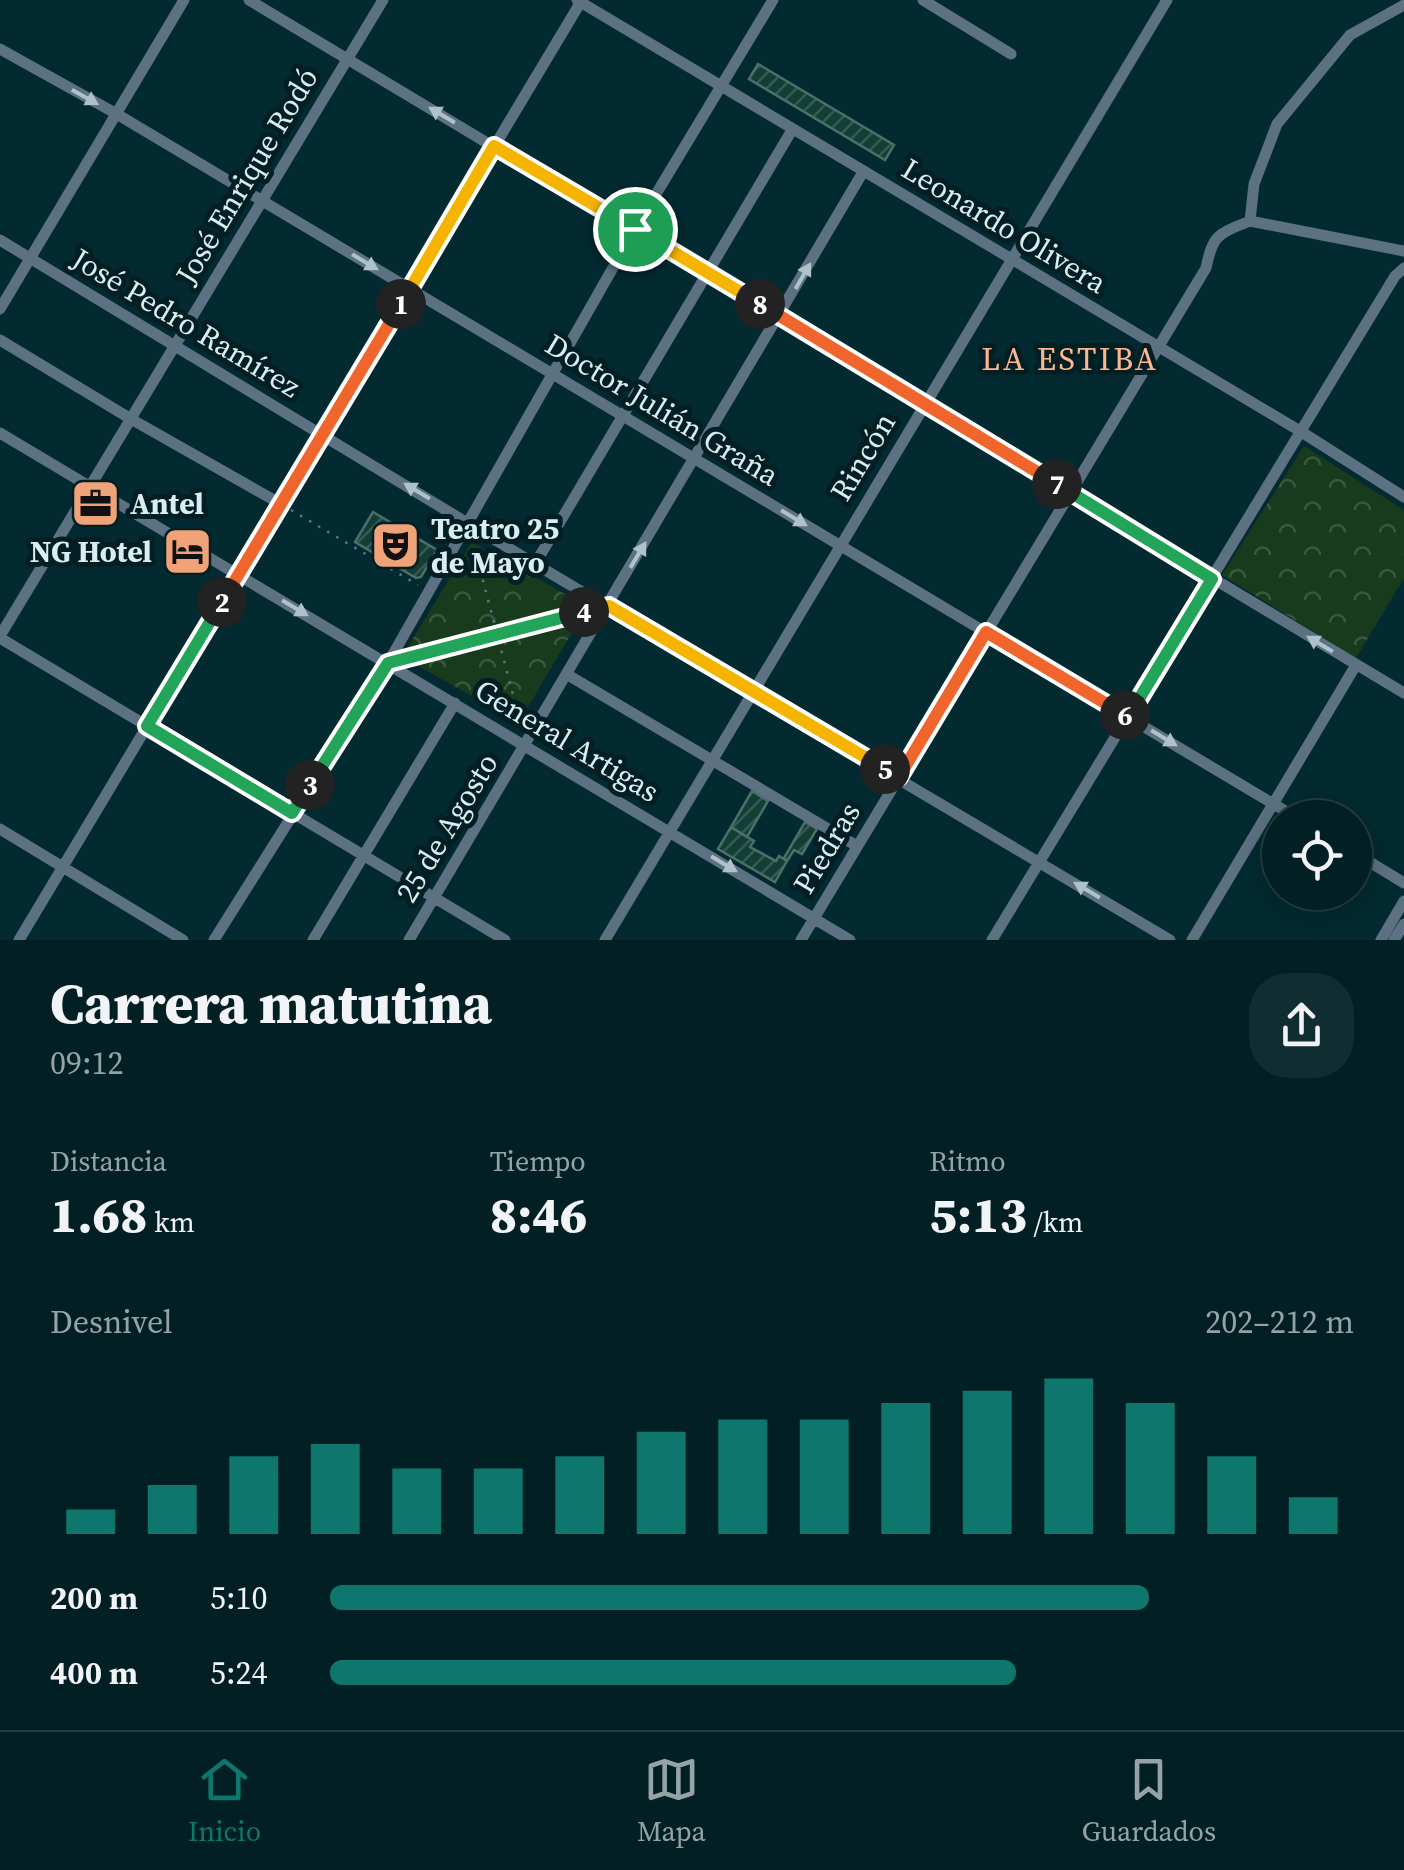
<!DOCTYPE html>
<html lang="es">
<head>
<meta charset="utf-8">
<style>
  body { margin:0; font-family:"Source Serif 4",serif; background:#102d31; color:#f1f3f6; height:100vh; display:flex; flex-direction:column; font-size:38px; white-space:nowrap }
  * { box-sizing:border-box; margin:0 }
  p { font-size:32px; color:#96a3a6 }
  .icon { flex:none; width:55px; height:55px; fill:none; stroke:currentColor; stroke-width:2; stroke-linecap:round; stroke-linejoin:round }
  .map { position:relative; height:940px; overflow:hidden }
  .sheet { display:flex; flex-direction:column; background:#022024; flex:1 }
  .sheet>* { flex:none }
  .buttons { position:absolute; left:1262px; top:800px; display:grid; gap:20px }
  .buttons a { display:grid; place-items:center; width:110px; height:110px; border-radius:50%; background:#022024; box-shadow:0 5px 25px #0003,0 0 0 2px #233e41; font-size:50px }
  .pin { position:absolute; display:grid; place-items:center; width:85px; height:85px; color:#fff; margin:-42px; border:5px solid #fff; border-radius:50%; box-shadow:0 2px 10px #0007 }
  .km { position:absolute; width:50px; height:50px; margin:-25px; border-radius:50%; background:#222; color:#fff; font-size:28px; line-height:50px; text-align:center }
  .round { display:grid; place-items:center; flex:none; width:105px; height:105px; border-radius:40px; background:#102d31 }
  .summary { display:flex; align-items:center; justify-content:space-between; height:170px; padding:0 50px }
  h1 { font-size:55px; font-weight:800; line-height:75px }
  .metrics { display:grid; grid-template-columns:repeat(3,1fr); gap:15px; height:170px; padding:10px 50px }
  .metrics div { display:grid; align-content:center }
  .metrics b { font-size:50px; font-weight:800 }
  .metrics small { font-size:28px; font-weight:400 }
  .metrics p { font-size:28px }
  .chart { height:280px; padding:20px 50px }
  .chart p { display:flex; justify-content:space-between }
  .chart svg { width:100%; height:180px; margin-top:10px; stroke:#0f766e; stroke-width:6 }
  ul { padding:0 50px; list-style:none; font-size:32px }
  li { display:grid; grid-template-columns:160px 120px 1fr; align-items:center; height:75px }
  li i { height:25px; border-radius:12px; background:#0f766e }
  .menu { display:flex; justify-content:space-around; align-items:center; height:140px; border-top:2px solid #233e41; background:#022024; font-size:28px; color:#96a3a6 }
  .menu a { display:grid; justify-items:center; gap:5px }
  .menu .on { color:#0f766e }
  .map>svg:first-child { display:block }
  .park { fill:url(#park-crowns) }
  .building { fill:url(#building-hatch); stroke:#4c7067; stroke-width:2.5 }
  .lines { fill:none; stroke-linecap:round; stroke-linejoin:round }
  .path { stroke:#59797e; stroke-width:2.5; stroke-dasharray:2.5 8; stroke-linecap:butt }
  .minor { stroke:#5c7182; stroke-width:11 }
  .oneway { fill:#aec2cb }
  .split-1-casing { stroke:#fff; stroke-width:20 }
  .split-2-casing { stroke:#fff; stroke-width:20 }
  .split-3-casing { stroke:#fff; stroke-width:20 }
  .split-4-casing { stroke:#fff; stroke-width:20 }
  .split-5-casing { stroke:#fff; stroke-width:20 }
  .split-6-casing { stroke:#fff; stroke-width:20 }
  .split-7-casing { stroke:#fff; stroke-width:20 }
  .split-8-casing { stroke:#fff; stroke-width:20 }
  .split-9-casing { stroke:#fff; stroke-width:20 }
  .split-1 { stroke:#f5b400; stroke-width:12 }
  .split-2 { stroke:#f0652b; stroke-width:12 }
  .split-3 { stroke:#22a559; stroke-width:12 }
  .split-4 { stroke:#22a559; stroke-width:12 }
  .split-5 { stroke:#f5b400; stroke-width:12 }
  .split-6 { stroke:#f0652b; stroke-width:12 }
  .split-7 { stroke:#22a559; stroke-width:12 }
  .split-8 { stroke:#f0652b; stroke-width:12 }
  .split-9 { stroke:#f5b400; stroke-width:12 }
  .labels { text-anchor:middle; stroke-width:10; stroke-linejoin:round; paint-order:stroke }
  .street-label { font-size:30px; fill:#daeef2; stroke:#031f24 }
  .poi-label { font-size:30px; font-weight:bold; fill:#daeef2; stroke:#031f24; text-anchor:start }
  .neighbourhood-label { font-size:32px; letter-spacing:2.5px; fill:#ffb68f; stroke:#031f24 }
</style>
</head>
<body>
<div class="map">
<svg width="1404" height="940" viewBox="0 0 1404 940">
  <defs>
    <pattern id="park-crowns" width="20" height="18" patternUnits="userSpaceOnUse" patternTransform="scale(2.5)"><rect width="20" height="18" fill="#193b1d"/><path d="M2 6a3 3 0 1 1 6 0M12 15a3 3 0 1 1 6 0" fill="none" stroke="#3a583e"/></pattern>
    <pattern id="building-hatch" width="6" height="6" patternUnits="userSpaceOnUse" patternTransform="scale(2.5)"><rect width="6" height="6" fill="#133e36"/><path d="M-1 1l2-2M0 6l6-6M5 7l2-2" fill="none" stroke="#355a54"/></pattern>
  </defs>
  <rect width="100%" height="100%" fill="#032a30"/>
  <path class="park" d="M1304 446 1404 510V578L1356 658 1222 575Z
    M472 542 583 604 586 609 519 722 409 661 406 650Z"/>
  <path class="building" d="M758 64 894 145 885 160 749 79Z
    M373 512 437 550 421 577 416 578 355 542Z
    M752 791 768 801 747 837 731 827Z
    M805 822 817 829 802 854 794 850 787 861 784 858Z
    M731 827 754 841 750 847 776 861 779 856 787 861 775 882 718 849Z"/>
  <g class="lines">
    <path class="path" d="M291 510 418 585
      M472 539 521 725
      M402 660 588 611"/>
    <path class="minor" d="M249 0 1404 693
      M577 0 1300 431 1404 497
      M923 0 1011 54
      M0 49 115 113 1297 818
      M1250 221 1404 251
      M0 240 535 564 1170 940
      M0 309 184 0
      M0 340 131 419 281 504
      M0 433 850 940
      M535 564 792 130
      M0 636 383 0
      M0 638 505 940
      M568 675 857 846
      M0 829 183 940
      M1355 853 1404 883
      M19 940 582 0
      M214 940 388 663 635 229 773 0
      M313 940 455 703
      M409 940 863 172
      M605 940 1167 0
      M801 940 1206 268C1213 234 1218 234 1250 221L1254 184 1277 124 1350 35 1404 5
      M992 940 1395 276 1404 268
      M1192 940 1356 665
      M1381 940 1404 901
      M1394 940 1404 924"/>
  </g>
  <defs><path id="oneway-solid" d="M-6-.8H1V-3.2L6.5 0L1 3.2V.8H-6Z" transform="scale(2.5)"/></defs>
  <g class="oneway">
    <use href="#oneway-solid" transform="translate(85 97) rotate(29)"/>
    <use href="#oneway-solid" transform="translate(442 115) rotate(-149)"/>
    <use href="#oneway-solid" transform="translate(365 262) rotate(31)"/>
    <use href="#oneway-solid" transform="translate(803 276) rotate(-60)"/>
    <use href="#oneway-solid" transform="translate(417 491) rotate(-149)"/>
    <use href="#oneway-solid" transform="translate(794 518) rotate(31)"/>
    <use href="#oneway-solid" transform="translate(638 555) rotate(-59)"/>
    <use href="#oneway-solid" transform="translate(295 608) rotate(31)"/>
    <use href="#oneway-solid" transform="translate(1320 644) rotate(-149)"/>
    <use href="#oneway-solid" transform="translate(1164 738) rotate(31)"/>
    <use href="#oneway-solid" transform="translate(724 864) rotate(31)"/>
    <use href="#oneway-solid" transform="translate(1087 890) rotate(-149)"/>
  </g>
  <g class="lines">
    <defs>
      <path id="split-1" d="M401 304 494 146 635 229"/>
      <path id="split-2" d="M222 602 401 304"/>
      <path id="split-3" d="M222 602 147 726 292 813 310 785"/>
      <path id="split-4" d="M310 785 388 663 584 612"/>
      <path id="split-5" d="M584 612 609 606 885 769"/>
      <path id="split-6" d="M885 769 899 777 986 632 1125 715"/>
      <path id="split-7" d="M1057 484 1212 579 1128 717 1125 715"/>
      <path id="split-8" d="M760 304 1057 484"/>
      <path id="split-9" d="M635 229 760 304"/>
    </defs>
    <use href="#split-1" class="split-1-casing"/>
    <use href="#split-2" class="split-2-casing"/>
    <use href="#split-3" class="split-3-casing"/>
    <use href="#split-4" class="split-4-casing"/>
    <use href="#split-5" class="split-5-casing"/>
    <use href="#split-6" class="split-6-casing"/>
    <use href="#split-7" class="split-7-casing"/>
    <use href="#split-8" class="split-8-casing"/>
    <use href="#split-9" class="split-9-casing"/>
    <use href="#split-1" class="split-1"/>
    <use href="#split-2" class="split-2"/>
    <use href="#split-3" class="split-3"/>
    <use href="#split-4" class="split-4"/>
    <use href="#split-5" class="split-5"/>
    <use href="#split-6" class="split-6"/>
    <use href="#split-7" class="split-7"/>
    <use href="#split-8" class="split-8"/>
    <use href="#split-9" class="split-9"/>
  </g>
  <defs>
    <symbol id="office-square" viewBox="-11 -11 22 22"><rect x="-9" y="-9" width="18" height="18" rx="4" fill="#f0a279" stroke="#031f24"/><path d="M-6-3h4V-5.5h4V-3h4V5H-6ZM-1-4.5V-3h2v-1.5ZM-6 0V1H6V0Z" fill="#111"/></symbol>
    <symbol id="theatre-square" viewBox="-11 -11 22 22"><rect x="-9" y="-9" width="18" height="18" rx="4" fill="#f0a279" stroke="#031f24"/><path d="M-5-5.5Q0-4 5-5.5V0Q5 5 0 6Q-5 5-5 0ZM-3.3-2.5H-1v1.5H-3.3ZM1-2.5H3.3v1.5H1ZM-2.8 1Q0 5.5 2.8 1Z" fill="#111"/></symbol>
    <symbol id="hotel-square" viewBox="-11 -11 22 22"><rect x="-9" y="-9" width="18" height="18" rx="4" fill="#f0a279" stroke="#031f24"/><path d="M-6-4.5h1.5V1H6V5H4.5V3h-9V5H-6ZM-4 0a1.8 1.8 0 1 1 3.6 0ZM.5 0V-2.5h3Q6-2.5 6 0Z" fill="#111"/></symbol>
  </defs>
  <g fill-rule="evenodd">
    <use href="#office-square" x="68" y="476" width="55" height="55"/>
    <use href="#theatre-square" x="368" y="518" width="55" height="55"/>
    <use href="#hotel-square" x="160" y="524" width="55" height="55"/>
  </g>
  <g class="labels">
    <g class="street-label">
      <text transform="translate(247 176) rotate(-59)" y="10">José Enrique Rodó</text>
      <text transform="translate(1004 226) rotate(31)" y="10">Leonardo Olivera</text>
      <text transform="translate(186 323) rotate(31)" y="10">José Pedro Ramírez</text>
      <text transform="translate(662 410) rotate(31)" y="10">Doctor Julián Graña</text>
      <text transform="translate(863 457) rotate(-59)" y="10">Rincón</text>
      <text transform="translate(567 741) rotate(31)" y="10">General Artigas</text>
      <text transform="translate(447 828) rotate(-59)" y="10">25 de Agosto</text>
      <text transform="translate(827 848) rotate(-59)" y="10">Piedras</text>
    </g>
    <g class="poi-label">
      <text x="130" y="514">Antel</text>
      <text x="431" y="539">Teatro 25<tspan x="431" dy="34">de Mayo</tspan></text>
      <text x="152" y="562" text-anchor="end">NG Hotel</text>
    </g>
    <g class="neighbourhood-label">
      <text x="1070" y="370">LA ESTIBA</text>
    </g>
  </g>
</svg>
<div class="buttons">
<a><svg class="icon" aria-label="locate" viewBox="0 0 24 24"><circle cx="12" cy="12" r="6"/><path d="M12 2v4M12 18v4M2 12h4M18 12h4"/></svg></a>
</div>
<div class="pin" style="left:635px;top:229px;background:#1e9e55"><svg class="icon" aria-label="arrive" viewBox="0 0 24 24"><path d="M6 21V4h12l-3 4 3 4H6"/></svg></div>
<b class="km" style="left:401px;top:304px">1</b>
<b class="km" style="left:222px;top:602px">2</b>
<b class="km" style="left:310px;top:785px">3</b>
<b class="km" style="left:584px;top:612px">4</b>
<b class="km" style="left:885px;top:769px">5</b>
<b class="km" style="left:1125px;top:715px">6</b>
<b class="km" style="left:1057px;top:484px">7</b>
<b class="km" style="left:760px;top:304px">8</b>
</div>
<section class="sheet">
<div class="summary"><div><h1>Carrera matutina</h1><p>09:12</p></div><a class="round"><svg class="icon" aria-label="share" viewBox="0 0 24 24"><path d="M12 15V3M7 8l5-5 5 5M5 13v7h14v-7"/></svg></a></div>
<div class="metrics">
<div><p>Distancia</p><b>1.68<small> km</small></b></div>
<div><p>Tiempo</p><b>8:46</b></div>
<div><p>Ritmo</p><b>5:13<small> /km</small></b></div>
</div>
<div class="chart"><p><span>Desnivel</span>202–212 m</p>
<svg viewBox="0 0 160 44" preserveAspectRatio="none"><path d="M5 44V38M15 44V32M25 44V25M35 44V22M45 44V28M55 44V28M65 44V25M75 44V19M85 44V16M95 44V16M105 44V12M115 44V9M125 44V6M135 44V12M145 44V25M155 44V35"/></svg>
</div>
<ul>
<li><b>200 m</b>5:10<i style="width:80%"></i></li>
<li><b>400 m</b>5:24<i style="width:67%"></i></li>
</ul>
</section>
<nav class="menu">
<a class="on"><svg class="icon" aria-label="home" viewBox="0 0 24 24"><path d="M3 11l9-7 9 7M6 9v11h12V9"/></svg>Inicio</a>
<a><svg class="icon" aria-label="map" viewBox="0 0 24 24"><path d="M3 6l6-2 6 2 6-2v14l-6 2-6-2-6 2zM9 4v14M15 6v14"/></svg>Mapa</a>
<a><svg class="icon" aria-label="saved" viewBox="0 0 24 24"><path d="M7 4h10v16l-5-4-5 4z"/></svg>Guardados</a>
</nav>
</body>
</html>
